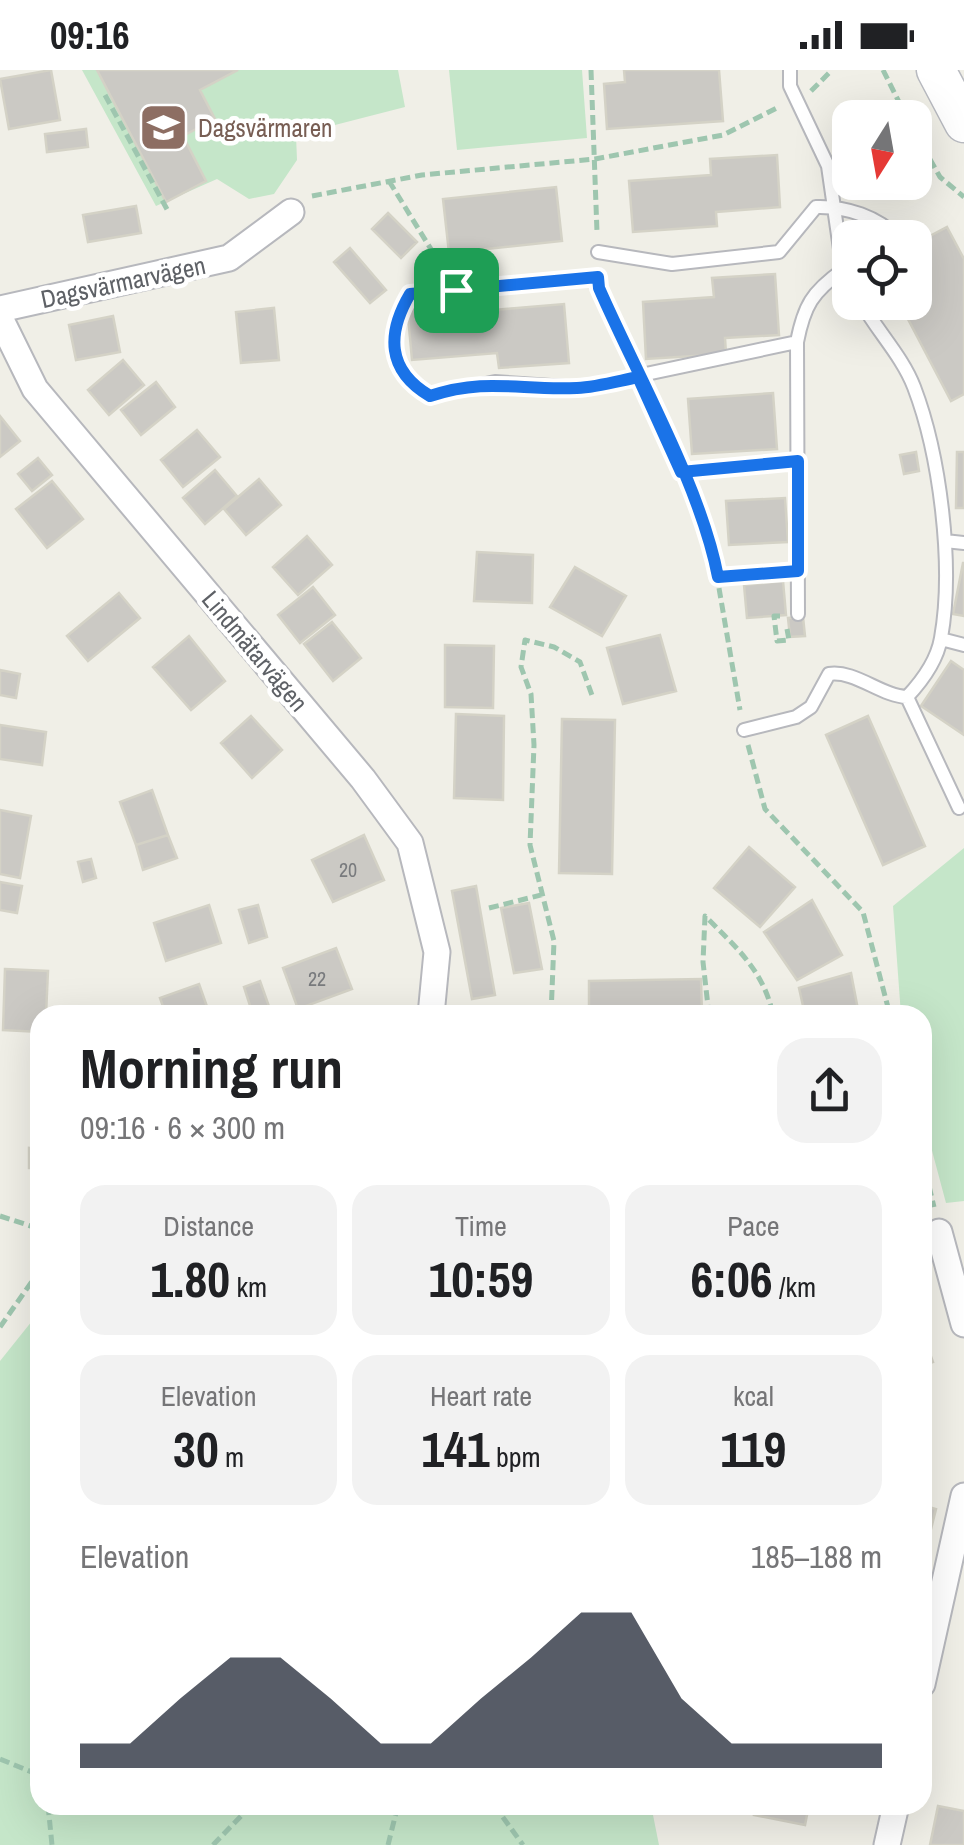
<!DOCTYPE html>
<html lang="en">
<head>
<meta charset="utf-8">
<style>
  body { margin:0; font-family:"Archivo Narrow",sans-serif; background:#f2f2f2; color:#202124; height:100vh; display:flex; flex-direction:column; font-size:38px; white-space:nowrap }
  * { box-sizing:border-box; margin:0 }
  p { font-size:32px; color:#757577 }
  .icon { flex:none; width:55px; height:55px; fill:none; stroke:currentColor; stroke-width:2; stroke-linecap:round; stroke-linejoin:round }
  .map { position:relative; flex:1; overflow:hidden }
  .drawer { position:absolute; left:30px; top:935px; width:902px; height:810px; display:flex; flex-direction:column; background:#fff; border-radius:30px; box-shadow:0 10px 40px #0002 }
  .drawer>* { flex:none }
  .needle { width:65px; rotate:191deg }
  .fabs { position:absolute; left:832px; top:30px; display:grid; gap:20px }
  .fabs a { display:grid; place-items:center; width:100px; height:100px; border-radius:20px; background:#fff; box-shadow:0 10px 40px #0002; font-size:50px }
  .pin { position:absolute; display:grid; place-items:center; width:85px; height:85px; color:#fff; margin:-42px; border-radius:20px; box-shadow:0 5px 15px #0006 }
  .round { display:grid; place-items:center; flex:none; width:105px; height:105px; border-radius:30px; background:#f2f2f2 }
  .head { display:flex; align-items:center; justify-content:space-between; height:170px; padding:0 50px }
  h1 { font-size:55px; font-weight:700; line-height:75px }
  .stats { display:grid; grid-template-columns:repeat(3,1fr); gap:15px; height:170px; padding:10px 50px }
  .stats div { display:grid; align-content:center; border-radius:25px; background:#f2f2f2; text-align:center }
  .stats b { font-size:50px; font-weight:700 }
  .stats small { font-size:28px; font-weight:400 }
  .stats p { font-size:28px }
  .chart { height:280px; padding:20px 50px }
  .chart p { display:flex; justify-content:space-between }
  .chart svg { width:100%; height:180px; margin-top:10px; fill:#111827; opacity:.7 }
  .status { display:flex; justify-content:space-between; align-items:center; height:70px; padding:0 50px; background:#fff; direction:ltr }
  .status svg { height:28px; fill:currentColor }
  .map>svg:first-child { display:block }
  .green { fill:#c5e6c9 }
  .building { fill:#cbc9c4; stroke:#d4d2c6; stroke-width:2.5 }
  .lines { fill:none; stroke-linecap:round; stroke-linejoin:round }
  .lane-casing { stroke:#b7b8bd; stroke-width:16 }
  .street-casing { stroke:#b7b8bd; stroke-width:29 }
  .secondary-casing { stroke:#b8bac0; stroke-width:41 }
  .path { stroke:#9ec6af; stroke-width:5; stroke-dasharray:10 5; stroke-linecap:butt }
  .lane { stroke:#fff; stroke-width:12 }
  .street { stroke:#fff; stroke-width:25 }
  .secondary { stroke:#fff; stroke-width:38 }
  .route-casing { stroke:#fff; stroke-width:20 }
  .route { stroke:#1a73e8; stroke-width:12 }
  .labels { text-anchor:middle; stroke-width:9; stroke-linejoin:round; paint-order:stroke }
  .number-label { font-size:20px; fill:#797b7e }
  .education-label { font-size:25px; fill:#785e54; stroke:#fff; text-anchor:start }
  .street-label { font-size:25px; fill:#5e6166; stroke:#fff }
</style>
</head>
<body>
<div class="status"><b>09:16</b><svg viewBox="0 0 49 12"><path d="M0 12V9h3v3zM5 12V6h3v6zM10 12V3h3v9zM15 12V0h3v12zM26 1h20v11H26zM47 4h2v5h-2z"/></svg></div>
<div class="map">
<svg width="964" height="1775" viewBox="0 0 964 1775">
  <rect width="100%" height="100%" fill="#f0efe7"/>
  <path class="green" d="M82 0H398L405 37 296 65 297 90 274 124 249 129 217 109 156 136Z
    M449 0H582L587 68 457 80Z
    M964 778V1131L946 1133 923 1047 922 945H901L893 836Z
    M40 1241V1735H651L659 1775H0V1291Z"/>
  <path class="building" d="M51 0 60 50 9 59 0 9Z
    M97 0H238L200 20 215 49 183 66 206 111 166 132Z
    M624 0H719L723 51 607 59 604 14 625 12Z
    M86 59 88 77 47 82 45 64Z
    M777 85 780 137 716 142 717 156 633 162 629 111 711 105 710 89Z
    M556 117 562 171 449 183 443 129Z
    M136 136 141 163 88 172 83 145Z
    M388 143 417 172 401 188 372 159Z
    M947 157 964 189V324L951 331 899 232H915V174Z
    M350 178 386 220 370 233 334 192Z
    M775 204 779 265 725 268 726 284 646 289 643 232 714 227 712 208Z
    M493 229 494 240 564 234 569 293 499 298 497 283 412 290 407 235Z
    M274 238 279 290 241 293 236 242Z
    M113 246 120 282 76 290 69 255Z
    M123 290 144 315 109 345 88 320Z
    M156 312 175 337 141 365 121 340Z
    M773 323 777 379 692 384 688 329Z
    M0 346 20 371 0 387Z
    M197 360 220 387 183 417 161 390Z
    M916 382 919 401 904 404 900 385Z
    M957 382H964V438H956Z
    M38 388 52 405 32 421 18 404Z
    M215 400 237 426 205 454 183 428Z
    M259 409 281 435 246 465 224 439Z
    M52 411 83 449 47 478 16 439Z
    M785 428 788 472 729 475 726 431Z
    M307 466 332 495 298 525 273 497Z
    M477 482 533 485 532 533 474 531Z
    M963 493H964V546L953 544Z
    M575 497 626 526 602 566 550 537Z
    M783 511 786 545 747 548 744 515Z
    M313 517 335 545 300 573 278 545Z
    M119 523 140 548 88 591 67 566Z
    M803 547 805 566 790 567 788 548Z
    M332 552 361 588 333 611 304 574Z
    M660 565 676 621 623 634 607 578Z
    M189 566 225 611 191 640 153 597Z
    M445 575 494 576 493 638 445 637Z
    M951 591 964 600V665L921 636Z
    M0 600 20 604 16 628 0 625Z
    M456 644 504 646 503 730 454 728Z
    M251 646 282 680 252 708 221 673Z
    M868 646 925 776 883 795 826 665Z
    M562 649 615 650 612 804 559 803Z
    M0 655 46 662 42 695 0 689Z
    M152 720 168 765 136 775 120 732Z
    M0 740 31 746 20 808 0 804Z
    M168 765 177 788 143 800 136 775Z
    M364 765 384 810 333 832 312 790Z
    M749 777 795 817 760 857 714 818Z
    M91 789 96 808 83 812 78 792Z
    M0 812 22 816 17 843 0 840Z
    M476 816 495 925 472 929 452 821Z
    M812 830 842 885 797 910 764 862Z
    M529 833 542 899 514 903 501 838Z
    M209 835 221 873 166 891 154 853Z
    M258 835 267 867 249 873 239 840Z
    M336 878 352 919 298 939 283 898Z
    M5 899 48 901 46 945H40V962L3 960Z
    M851 903 859 945H805L799 918Z
    M701 909 702 945H589V911Z
    M260 911 272 945H253L244 917Z
    M199 914 210 945H166L160 928Z
    M39 1051 40 1098H29V1078L38 1079Z
    M922 1262 933 1292 922 1296Z
    M922 1342 927 1397 922 1398Z
    M922 1435 936 1439 930 1463 922 1461Z
    M756 1735H809L805 1755 754 1745Z
    M938 1736 964 1741V1775H930Z"/>
  <g class="lines">
    <defs>
      <path id="lane" d="M790 0V16L828 96 843 200 850 213
        M598 182 672 194 779 182 816 137C846 136 878 147 898 168
        M598 207 410 224C387 263 386 301 430 326L495 312 580 318 797 272C804 236 812 222 843 200
        M797 272 798 544
        M945 471 964 473
        M941 569 964 575
        M907 627 959 738
        M744 660 796 647 811 637 829 604C855 600 881 626 907 627 923 610 937 591 941 568 954 496 940 385 914 317 902 286 877 261 861 232"/>
      <path id="street" d="M0 239 229 188 291 142
        M0 248 35 319 363 709 410 773 437 882 431 945
        M939 1162 964 1254
        M922 1614 964 1426
        M887 1775 896 1735"/>
      <path id="secondary" d="M936 0 964 53"/>
    </defs>
    <use href="#lane" class="lane-casing"/>
    <use href="#street" class="street-casing"/>
    <use href="#secondary" class="secondary-casing"/>
    <path class="path" d="M591 0 597 162
      M883 0 907 48
      M811 21 832 0
      M105 25 169 143
      M915 63 940 107 964 127
      M389 111 445 202
      M312 126 422 105 595 89 723 65 779 37
      M603 227 631 290
      M645 323 710 466 740 640
      M681 402 778 393
      M717 507 779 502
      M780 546H774L777 571 789 570 787 559
      M748 675 765 739 863 842 890 945
      M489 838 545 824
      M551 945 554 871 530 775 534 675 531 624 521 597 525 570 554 577 580 592 593 628
      M709 945 703 892 705 846C736 877 764 901 773 945
      M922 1087 934 1137
      M0 1146 40 1159
      M0 1257 40 1200
      M0 1689 34 1703 40 1714
      M48 1735 52 1775
      M494 1735 523 1775
      M213 1775 245 1742 244 1735
      M388 1775 398 1735"/>
    <use href="#lane" class="lane"/>
    <use href="#street" class="street"/>
    <use href="#secondary" class="secondary"/>
  </g>
  <g class="lines">
    <defs>
      <path id="route" d="M456 220 598 207 599 218C637 305 701 417 718 507L798 501V391L681 402 638 307C618 311 597 317 577 318 520 321 488 307 430 326 386 300 387 263 410 224L456 220"/>
    </defs>
    <use href="#route" class="route-casing"/>
    <use href="#route" class="route"/>
  </g>
  <defs>
    <symbol id="school-square" viewBox="-11 -11 22 22"><rect x="-9" y="-9" width="18" height="18" rx="4" fill="#8d6e63" stroke="#fff"/><path d="M0-5L7-2L0 1L-7-2ZM-4 1L0 2.5L4 1V4Q0 6-4 4Z" fill="#fff"/></symbol>
  </defs>
  <g fill-rule="evenodd">
    <use href="#school-square" x="136" y="30" width="55" height="55"/>
  </g>
  <g class="labels">
    <g class="number-label">
      <text x="348" y="807">20</text>
      <text x="317" y="916">22</text>
    </g>
    <g class="education-label">
      <text x="198" y="67">Dagsvärmaren</text>
    </g>
    <g class="street-label">
      <text transform="translate(123 212) rotate(-12)" y="9">Dagsvärmarvägen</text>
      <text transform="translate(255 581) rotate(50)" y="9">Lindmätarvägen</text>
    </g>
  </g>
</svg>
<div class="fabs">
<a><svg class="needle" viewBox="-14 -14 28 28"><path d="M0-13l5 13h-10z" fill="#e53935"/><path d="M0 13l5-13h-10z" fill="#757577"/></svg></a>
<a><svg class="icon" aria-label="locate" viewBox="0 0 24 24"><circle cx="12" cy="12" r="6"/><path d="M12 2v4M12 18v4M2 12h4M18 12h4"/></svg></a>
</div>
<div class="pin" style="left:456px;top:220px;background:#1e9e55"><svg class="icon" aria-label="arrive" viewBox="0 0 24 24"><path d="M6 21V4h12l-3 4 3 4H6"/></svg></div>
<section class="drawer">
<div class="head"><div><h1>Morning run</h1><p>09:16 · 6 × 300 m</p></div><a class="round"><svg class="icon" aria-label="share" viewBox="0 0 24 24"><path d="M12 15V3M7 8l5-5 5 5M5 13v7h14v-7"/></svg></a></div>
<div class="stats">
<div><p>Distance</p><b>1.80<small> km</small></b></div>
<div><p>Time</p><b>10:59</b></div>
<div><p>Pace</p><b>6:06<small> /km</small></b></div>
</div>
<div class="stats">
<div><p>Elevation</p><b>30<small> m</small></b></div>
<div><p>Heart rate</p><b>141<small> bpm</small></b></div>
<div><p>kcal</p><b>119</b></div>
</div>
<div class="chart"><p><span>Elevation</span>185–188 m</p>
<svg viewBox="0 0 160 44" preserveAspectRatio="none"><path d="M0 44V38L10 38L20 27L30 17L40 17L50 27L60 38L70 38L80 27L90 17L100 6L110 6L120 27L130 38L140 38L150 38L160 38V44z"/></svg>
</div>
</section>
</div>
</body>
</html>
